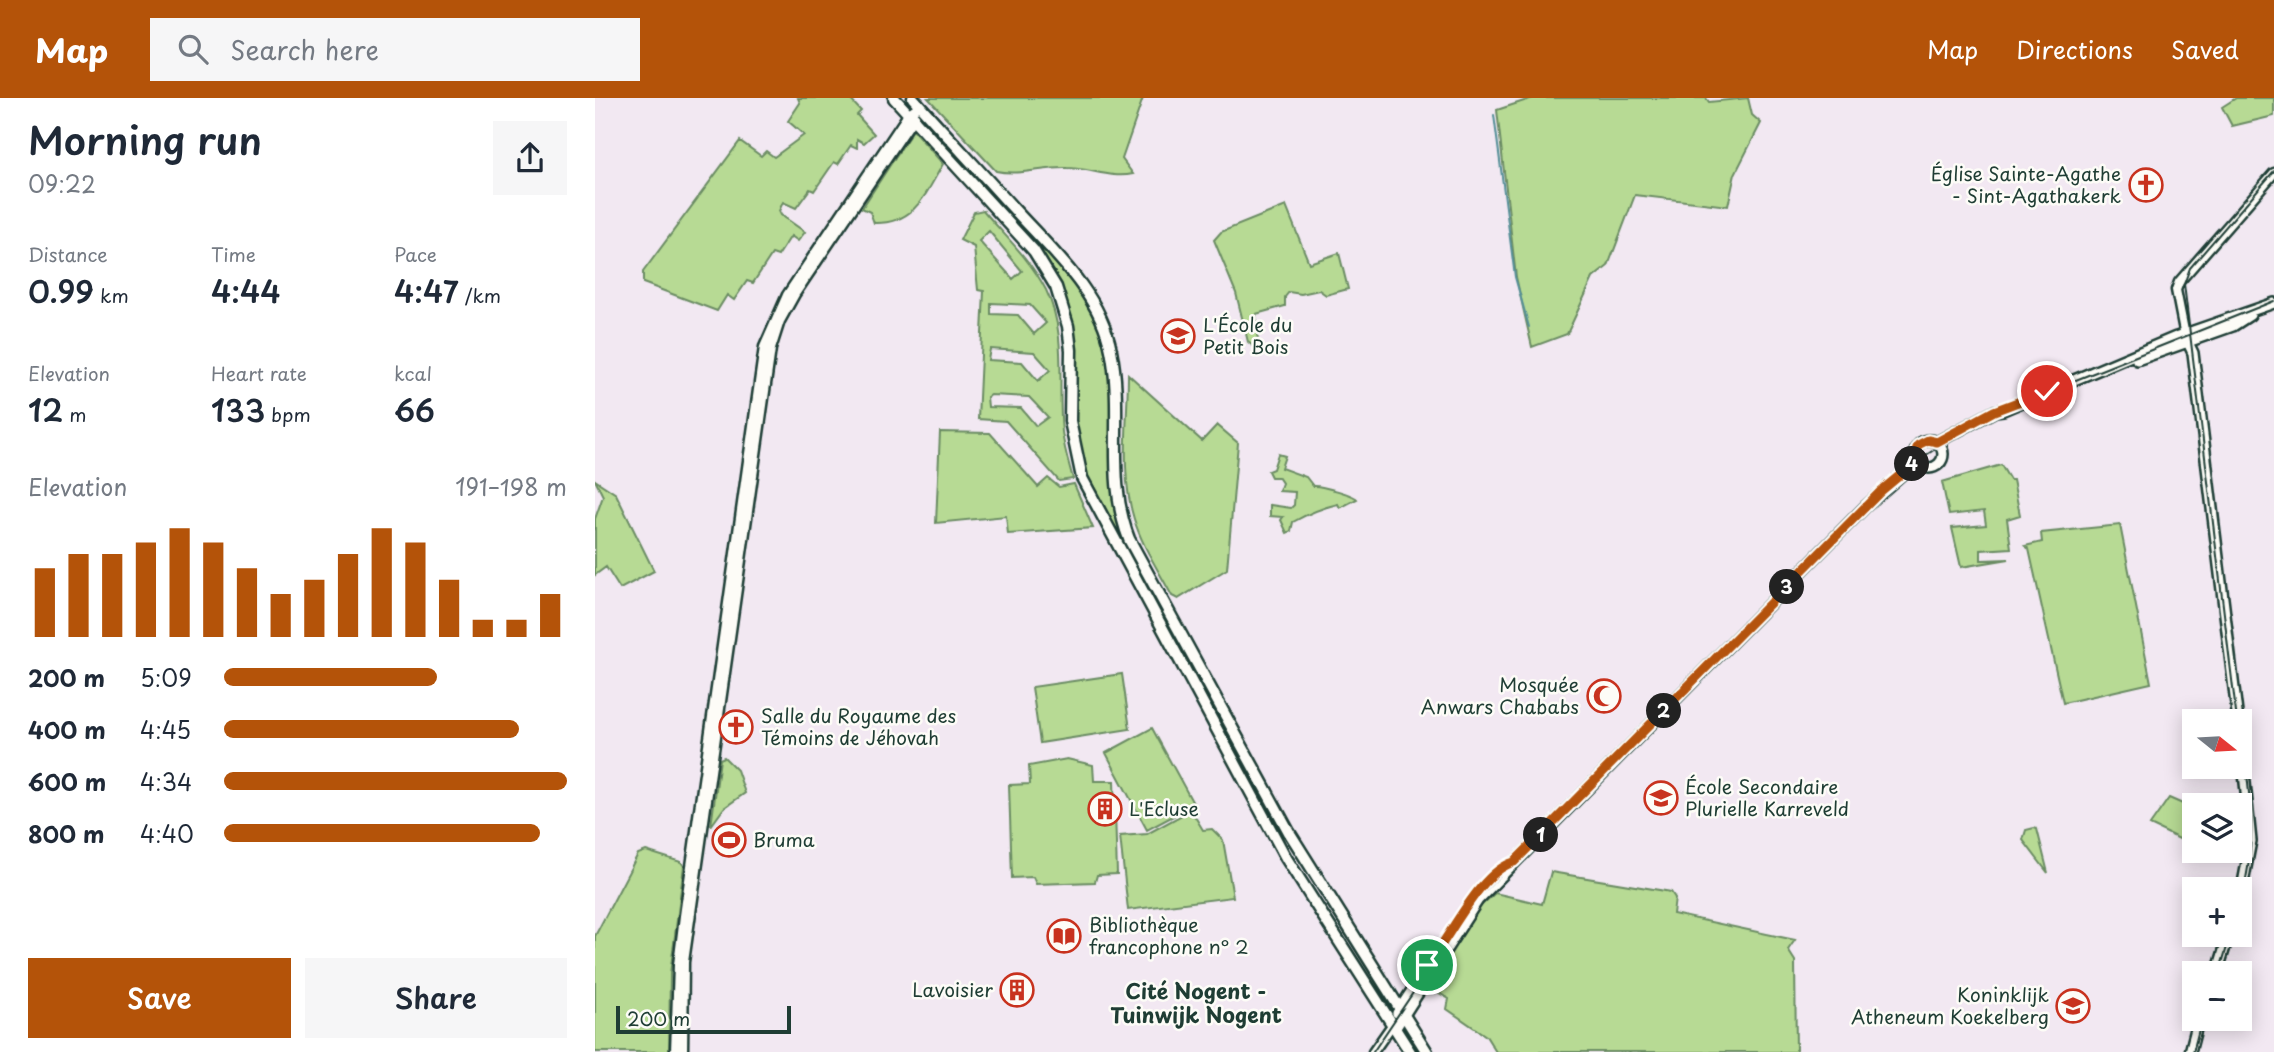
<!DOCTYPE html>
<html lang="en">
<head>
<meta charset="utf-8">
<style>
  body { margin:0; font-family:"Playpen Sans",sans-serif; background:#f6f6f7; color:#1f2937; height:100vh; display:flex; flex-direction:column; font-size:26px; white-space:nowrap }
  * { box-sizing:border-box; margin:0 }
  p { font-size:23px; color:#747a83 }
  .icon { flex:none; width:38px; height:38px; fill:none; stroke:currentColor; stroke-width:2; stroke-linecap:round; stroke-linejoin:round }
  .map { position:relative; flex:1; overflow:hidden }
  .sheet { display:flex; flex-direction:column; background:#fff; width:595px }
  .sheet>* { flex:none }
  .needle { width:46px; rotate:108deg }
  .controls { position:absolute; left:1587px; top:611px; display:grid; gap:14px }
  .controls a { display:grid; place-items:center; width:70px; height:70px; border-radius:0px; background:#fff; box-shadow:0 4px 18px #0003; font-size:35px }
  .scale { position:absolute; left:21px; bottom:18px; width:175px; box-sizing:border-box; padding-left:7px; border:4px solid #1f3d34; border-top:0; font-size:19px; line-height:24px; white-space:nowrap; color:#1f3d34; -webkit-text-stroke:5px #fdfcf7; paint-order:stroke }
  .pin { position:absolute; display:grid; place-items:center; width:60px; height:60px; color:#fff; margin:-30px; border:4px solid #fff; border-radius:50%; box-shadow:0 2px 7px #0007 }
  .km { position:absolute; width:35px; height:35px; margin:-18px; border-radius:50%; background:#222; color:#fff; font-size:19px; line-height:35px; text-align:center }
  .round { display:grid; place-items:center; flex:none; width:74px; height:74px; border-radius:0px; background:#f6f6f7 }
  .summary { display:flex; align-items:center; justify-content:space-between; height:119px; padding:0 28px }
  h1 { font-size:38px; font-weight:600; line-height:52px }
  .figures { display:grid; grid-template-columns:repeat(3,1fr); gap:10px; height:119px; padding:7px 28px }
  .figures div { display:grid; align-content:center }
  .figures b { font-size:30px; font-weight:600 }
  .figures small { font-size:19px; font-weight:400 }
  .figures p { font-size:19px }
  .chart { height:196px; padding:14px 28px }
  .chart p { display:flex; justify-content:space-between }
  .chart svg { width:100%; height:126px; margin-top:7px; stroke:#b45309; stroke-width:6 }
  .button { display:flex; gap:14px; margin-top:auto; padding:14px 28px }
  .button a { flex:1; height:80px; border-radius:0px; background:#b45309; color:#fff; font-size:28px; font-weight:600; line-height:80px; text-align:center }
  .button a+a { background:#f6f6f7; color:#1f2937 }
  ul { padding:0 28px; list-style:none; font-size:23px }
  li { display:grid; grid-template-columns:112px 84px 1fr; align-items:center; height:52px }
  li i { height:18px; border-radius:9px; background:#b45309 }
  header { display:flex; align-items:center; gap:42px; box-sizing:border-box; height:98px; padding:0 35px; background:#b45309; color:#fff }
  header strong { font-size:33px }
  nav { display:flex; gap:38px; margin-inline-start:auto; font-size:24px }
  .search { width:490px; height:63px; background:#f6f6f7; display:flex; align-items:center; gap:18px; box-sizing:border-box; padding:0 24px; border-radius:0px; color:#747a83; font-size:26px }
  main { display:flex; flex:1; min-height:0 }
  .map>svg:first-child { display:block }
  .green { fill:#b7da94; stroke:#6b8c64; stroke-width:2; fill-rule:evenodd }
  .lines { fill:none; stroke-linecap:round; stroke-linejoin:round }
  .stream { stroke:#558f97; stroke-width:2 }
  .tertiary-casing { stroke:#1f3d34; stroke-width:13 }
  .secondary-casing { stroke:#1f3d34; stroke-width:14 }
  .primary-casing { stroke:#1f3d34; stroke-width:15 }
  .tertiary { stroke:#fdfcf7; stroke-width:8 }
  .secondary { stroke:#fdfcf7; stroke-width:9 }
  .primary { stroke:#fdfcf7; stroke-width:10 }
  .tram { stroke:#1f3d34; stroke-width:2 }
  .route-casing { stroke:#fff; stroke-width:14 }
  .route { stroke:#b45309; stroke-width:9 }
  .labels { text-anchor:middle; stroke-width:5; stroke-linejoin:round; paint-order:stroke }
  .poi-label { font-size:19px; fill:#1f3d34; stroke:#fdfcf7; text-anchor:start }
  .neighbourhood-label { font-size:21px; font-weight:bold; fill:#1f3d34; stroke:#fdfcf7 }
</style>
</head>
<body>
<header>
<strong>Map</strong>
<div class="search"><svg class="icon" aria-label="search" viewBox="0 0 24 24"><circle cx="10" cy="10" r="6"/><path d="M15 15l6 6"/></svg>Search here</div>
<nav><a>Map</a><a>Directions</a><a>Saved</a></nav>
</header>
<main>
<section class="sheet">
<div class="summary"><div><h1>Morning run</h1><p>09:22</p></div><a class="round"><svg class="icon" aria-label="share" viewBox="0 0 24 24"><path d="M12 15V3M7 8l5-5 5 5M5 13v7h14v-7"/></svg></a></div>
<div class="figures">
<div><p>Distance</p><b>0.99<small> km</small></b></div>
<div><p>Time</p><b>4:44</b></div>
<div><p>Pace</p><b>4:47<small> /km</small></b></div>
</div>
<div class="figures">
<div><p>Elevation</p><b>12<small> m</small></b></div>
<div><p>Heart rate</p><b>133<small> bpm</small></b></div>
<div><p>kcal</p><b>66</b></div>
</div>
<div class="chart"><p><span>Elevation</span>191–198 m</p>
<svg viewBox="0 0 160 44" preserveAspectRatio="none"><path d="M5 44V20M15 44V15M25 44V15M35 44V11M45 44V6M55 44V11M65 44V20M75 44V29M85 44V24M95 44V15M105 44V6M115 44V11M125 44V24M135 44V38M145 44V38M155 44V29"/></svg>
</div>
<ul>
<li><b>200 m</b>5:09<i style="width:62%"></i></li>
<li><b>400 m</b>4:45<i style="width:86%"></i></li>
<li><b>600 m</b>4:34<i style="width:100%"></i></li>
<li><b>800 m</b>4:40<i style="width:92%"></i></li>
</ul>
<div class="button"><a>Save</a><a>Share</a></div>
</section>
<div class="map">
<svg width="1679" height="954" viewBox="0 0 1679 954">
  <rect width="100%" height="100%" fill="#f2e8f2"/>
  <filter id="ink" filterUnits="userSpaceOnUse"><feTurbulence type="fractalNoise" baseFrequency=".0143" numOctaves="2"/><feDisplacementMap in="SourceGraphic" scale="14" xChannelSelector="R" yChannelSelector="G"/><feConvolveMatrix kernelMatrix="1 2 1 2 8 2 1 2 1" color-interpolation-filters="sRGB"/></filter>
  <g filter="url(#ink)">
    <path class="green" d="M203 0H254L266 13 262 17 279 36 269 45 262 41V50L256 47 243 66 239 64 219 93 215 91 201 110 188 104 184 113 186 117 210 134 203 143 196 138 183 158 177 156 158 185 152 183 139 202 132 197 122 213 48 185V174L145 43 166 58 171 53 179 59 209 37 193 23 205 5Z
      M333 0H548L527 61 538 76C516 81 495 70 472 70 449 69 424 78 401 73Z
      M938 0H1111L1114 4 1153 0 1157 17 1166 25 1140 76 1133 108 1040 97 1013 168 998 180 972 236 937 249 921 179 902 12Z
      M1641 0H1679V18L1637 28 1627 9Z
      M318 32 348 66C330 97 320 126 279 125L275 114 267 110Z
      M691 108 714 165 744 155 753 191 731 197 724 192 706 196 694 194 690 199V208L661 216 663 248H658L653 244 641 195 619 142 626 134Z
      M388 112C409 137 436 162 451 192 473 237 462 286 467 334 469 350 474 366 478 381L464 383 411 323 383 321 389 193 383 192 379 149 365 142 379 114ZM394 133 427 173 418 181 384 143ZM396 205 435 207 451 225 439 236 423 217 396 216ZM395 251 439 254 455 272 443 283 427 264 393 262ZM395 297 434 299 453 319 441 328 426 310 393 309 392 299Z
      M449 148 487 193 513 247 532 443 526 447 491 382 479 341 477 241 442 152Z
      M533 276 607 343 622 327 643 345 632 471 583 501 577 498C564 473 547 448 539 421 525 376 533 322 533 276Z
      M345 334 395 335 443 389 453 380 464 389 479 386 498 430 413 436 411 418 341 425Z
      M683 356 690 358 686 370 711 379 718 388C726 387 759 397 762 401L745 410 743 406C730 409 712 416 698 424L696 433 692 435 686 422 688 419 675 418V407L696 410 699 407 700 394 684 393 687 385 683 379H676L673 373 678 371Z
      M1406 367 1415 382H1418L1425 417 1412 421 1416 450 1386 452V462L1414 461 1366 469 1357 430 1391 427 1389 413 1354 417 1347 384Z
      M0 382 21 396 59 473 25 491 11 469 0 477V421L8 398Z
      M1525 427 1556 585 1468 605 1434 451 1430 448 1447 444 1446 435Z
      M527 576 535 631 445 645 437 589Z
      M557 630 599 707 552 732 511 655Z
      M129 659 142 672 150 695 129 710 116 728 125 661Z
      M472 661 498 667 499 683H519L522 776 502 777 500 784 441 786 438 779 417 780 414 687 435 686 434 668Z
      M1574 700 1599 711V748L1555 727Z
      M596 712 608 732 617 731 628 742 638 799 533 812 525 738 552 736Z
      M1439 730 1442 731 1453 775 1428 742 1431 732Z
      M51 753 86 764 89 768 75 876 74 954H0V838L43 756Z
      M956 774 1076 794 1080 800 1078 816 1200 842 1193 852 1200 863 1201 954H901L891 938 852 911 854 901 832 888 876 817 900 795 947 806Z"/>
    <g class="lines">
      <path class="stream" d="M899 17 920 179 934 229"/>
      <defs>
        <path id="tertiary" d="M1590 238 1581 192 1584 184 1679 75
          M80 954 83 867 89 818 169 249 192 197 314 15 325 7
          M88 954 89 864 176 251 185 223 200 196 320 18
          M778 954 797 927"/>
        <path id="secondary" d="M1590 238 1598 255 1643 623
          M1542 262 1638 228 1655 217
          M1320 356a14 14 0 1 1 28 0a14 14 0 1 1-28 0Z
          M1342 344 1400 313 1408 312 1581 239 1679 205
          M1645 636 1656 743 1645 801
          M1622 875 1634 836
          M802 915 840 857
          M800 931 883 802 1270 409 1322 363
          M1595 954 1601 931 1608 921"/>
        <path id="primary" d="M299 0 439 153 461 189 473 228 476 252 475 323 487 380 691 760 815 954
          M318 0C351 37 385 73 418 110 456 152 505 194 516 252 529 316 510 379 534 441L694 734 832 954"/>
      </defs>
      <use href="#tertiary" class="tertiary-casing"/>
      <use href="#secondary" class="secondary-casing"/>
      <use href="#primary" class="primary-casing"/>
      <use href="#tertiary" class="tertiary"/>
      <use href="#secondary" class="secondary"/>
      <use href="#primary" class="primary"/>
      <path class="tram" d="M1642 623 1589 186 1595 170 1679 73
        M1645 624C1654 688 1664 743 1645 806
        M1624 875 1636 836
        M778 954 882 800 1311 370 1376 328 1418 307 1679 203
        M1598 954 1607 920"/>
    </g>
  </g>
  <g class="lines" filter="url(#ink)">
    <defs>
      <path id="route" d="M832 867C855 840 884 774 919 764L1286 393 1322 363 1320 355 1323 347 1333 342 1342 344 1399 313 1452 293"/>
    </defs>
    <use href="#route" class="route-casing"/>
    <use href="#route" class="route"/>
  </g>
  <defs>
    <symbol id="church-ring" viewBox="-11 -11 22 22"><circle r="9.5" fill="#fdfcf7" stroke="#c8321e" stroke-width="1.5"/><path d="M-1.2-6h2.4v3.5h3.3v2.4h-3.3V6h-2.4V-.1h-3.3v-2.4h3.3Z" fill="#c8321e"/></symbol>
    <symbol id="school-ring" viewBox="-11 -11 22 22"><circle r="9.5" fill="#fdfcf7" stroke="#c8321e" stroke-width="1.5"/><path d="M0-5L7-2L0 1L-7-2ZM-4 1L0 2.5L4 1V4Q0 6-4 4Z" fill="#c8321e"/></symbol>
    <symbol id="mosque-ring" viewBox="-11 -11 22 22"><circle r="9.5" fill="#fdfcf7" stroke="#c8321e" stroke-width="1.5"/><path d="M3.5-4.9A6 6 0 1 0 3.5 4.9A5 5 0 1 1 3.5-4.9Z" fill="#c8321e"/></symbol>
    <symbol id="building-ring" viewBox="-11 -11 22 22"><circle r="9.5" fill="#fdfcf7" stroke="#c8321e" stroke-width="1.5"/><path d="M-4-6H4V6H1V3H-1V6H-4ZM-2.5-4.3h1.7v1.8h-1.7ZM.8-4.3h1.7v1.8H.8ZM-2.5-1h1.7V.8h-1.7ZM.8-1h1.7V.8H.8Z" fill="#c8321e"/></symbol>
    <symbol id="stadium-ring" viewBox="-11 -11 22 22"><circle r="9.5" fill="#fdfcf7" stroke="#c8321e" stroke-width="1.5"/><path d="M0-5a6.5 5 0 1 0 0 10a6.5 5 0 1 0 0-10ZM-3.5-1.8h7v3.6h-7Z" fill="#c8321e"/></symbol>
    <symbol id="library-ring" viewBox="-11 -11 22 22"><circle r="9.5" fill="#fdfcf7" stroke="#c8321e" stroke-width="1.5"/><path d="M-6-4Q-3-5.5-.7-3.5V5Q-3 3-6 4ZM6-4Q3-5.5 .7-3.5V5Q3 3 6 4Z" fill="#c8321e"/></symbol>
  </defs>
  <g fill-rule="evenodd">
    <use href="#church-ring" x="1532" y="68" width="38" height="38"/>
    <use href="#school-ring" x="564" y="219" width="38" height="38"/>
    <use href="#mosque-ring" x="990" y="579" width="38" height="38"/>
    <use href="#church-ring" x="122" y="610" width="38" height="38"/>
    <use href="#school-ring" x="1047" y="681" width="38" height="38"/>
    <use href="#building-ring" x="491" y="692" width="38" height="38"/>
    <use href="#stadium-ring" x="115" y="723" width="38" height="38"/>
    <use href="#library-ring" x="450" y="819" width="38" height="38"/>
    <use href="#building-ring" x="403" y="873" width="38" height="38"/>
    <use href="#school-ring" x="1459" y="889" width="38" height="38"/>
  </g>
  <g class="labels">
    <g class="poi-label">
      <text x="1526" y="83" text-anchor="end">Église Sainte-Agathe<tspan x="1526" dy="22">- Sint-Agathakerk</tspan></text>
      <text x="608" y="234">L'École du<tspan x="608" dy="22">Petit Bois</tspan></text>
      <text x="984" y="594" text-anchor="end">Mosquée<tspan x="984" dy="22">Anwars Chababs</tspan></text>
      <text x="166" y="625">Salle du Royaume des<tspan x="166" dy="22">Témoins de Jéhovah</tspan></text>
      <text x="1090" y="696">École Secondaire<tspan x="1090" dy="22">Plurielle Karreveld</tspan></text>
      <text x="534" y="718">L'Ecluse</text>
      <text x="158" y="749">Bruma</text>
      <text x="494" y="834">Bibliothèque<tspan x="494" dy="22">francophone n° 2</tspan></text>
      <text x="398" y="899" text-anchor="end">Lavoisier</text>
      <text x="1454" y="904" text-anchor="end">Koninklijk<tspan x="1454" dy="22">Atheneum Koekelberg</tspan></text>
    </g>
    <g class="neighbourhood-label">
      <text x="601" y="901">Cité Nogent -<tspan x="601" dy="24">Tuinwijk Nogent</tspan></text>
    </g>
  </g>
</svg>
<div class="controls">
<a><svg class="needle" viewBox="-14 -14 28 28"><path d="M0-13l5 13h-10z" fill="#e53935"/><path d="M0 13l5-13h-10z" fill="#747a83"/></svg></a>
<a><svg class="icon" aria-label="layers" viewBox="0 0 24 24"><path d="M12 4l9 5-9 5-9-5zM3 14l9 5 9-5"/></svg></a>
<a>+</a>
<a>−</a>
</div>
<div class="scale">200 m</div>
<div class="pin" style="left:832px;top:867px;background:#1e9e55"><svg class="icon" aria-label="arrive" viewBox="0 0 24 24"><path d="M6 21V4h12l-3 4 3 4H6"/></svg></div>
<div class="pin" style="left:1452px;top:293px;background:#d93025"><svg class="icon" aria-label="check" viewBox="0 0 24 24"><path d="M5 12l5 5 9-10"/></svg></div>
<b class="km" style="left:946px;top:737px">1</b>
<b class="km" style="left:1069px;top:613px">2</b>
<b class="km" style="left:1192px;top:489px">3</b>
<b class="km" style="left:1317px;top:366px">4</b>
</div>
</main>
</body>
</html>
